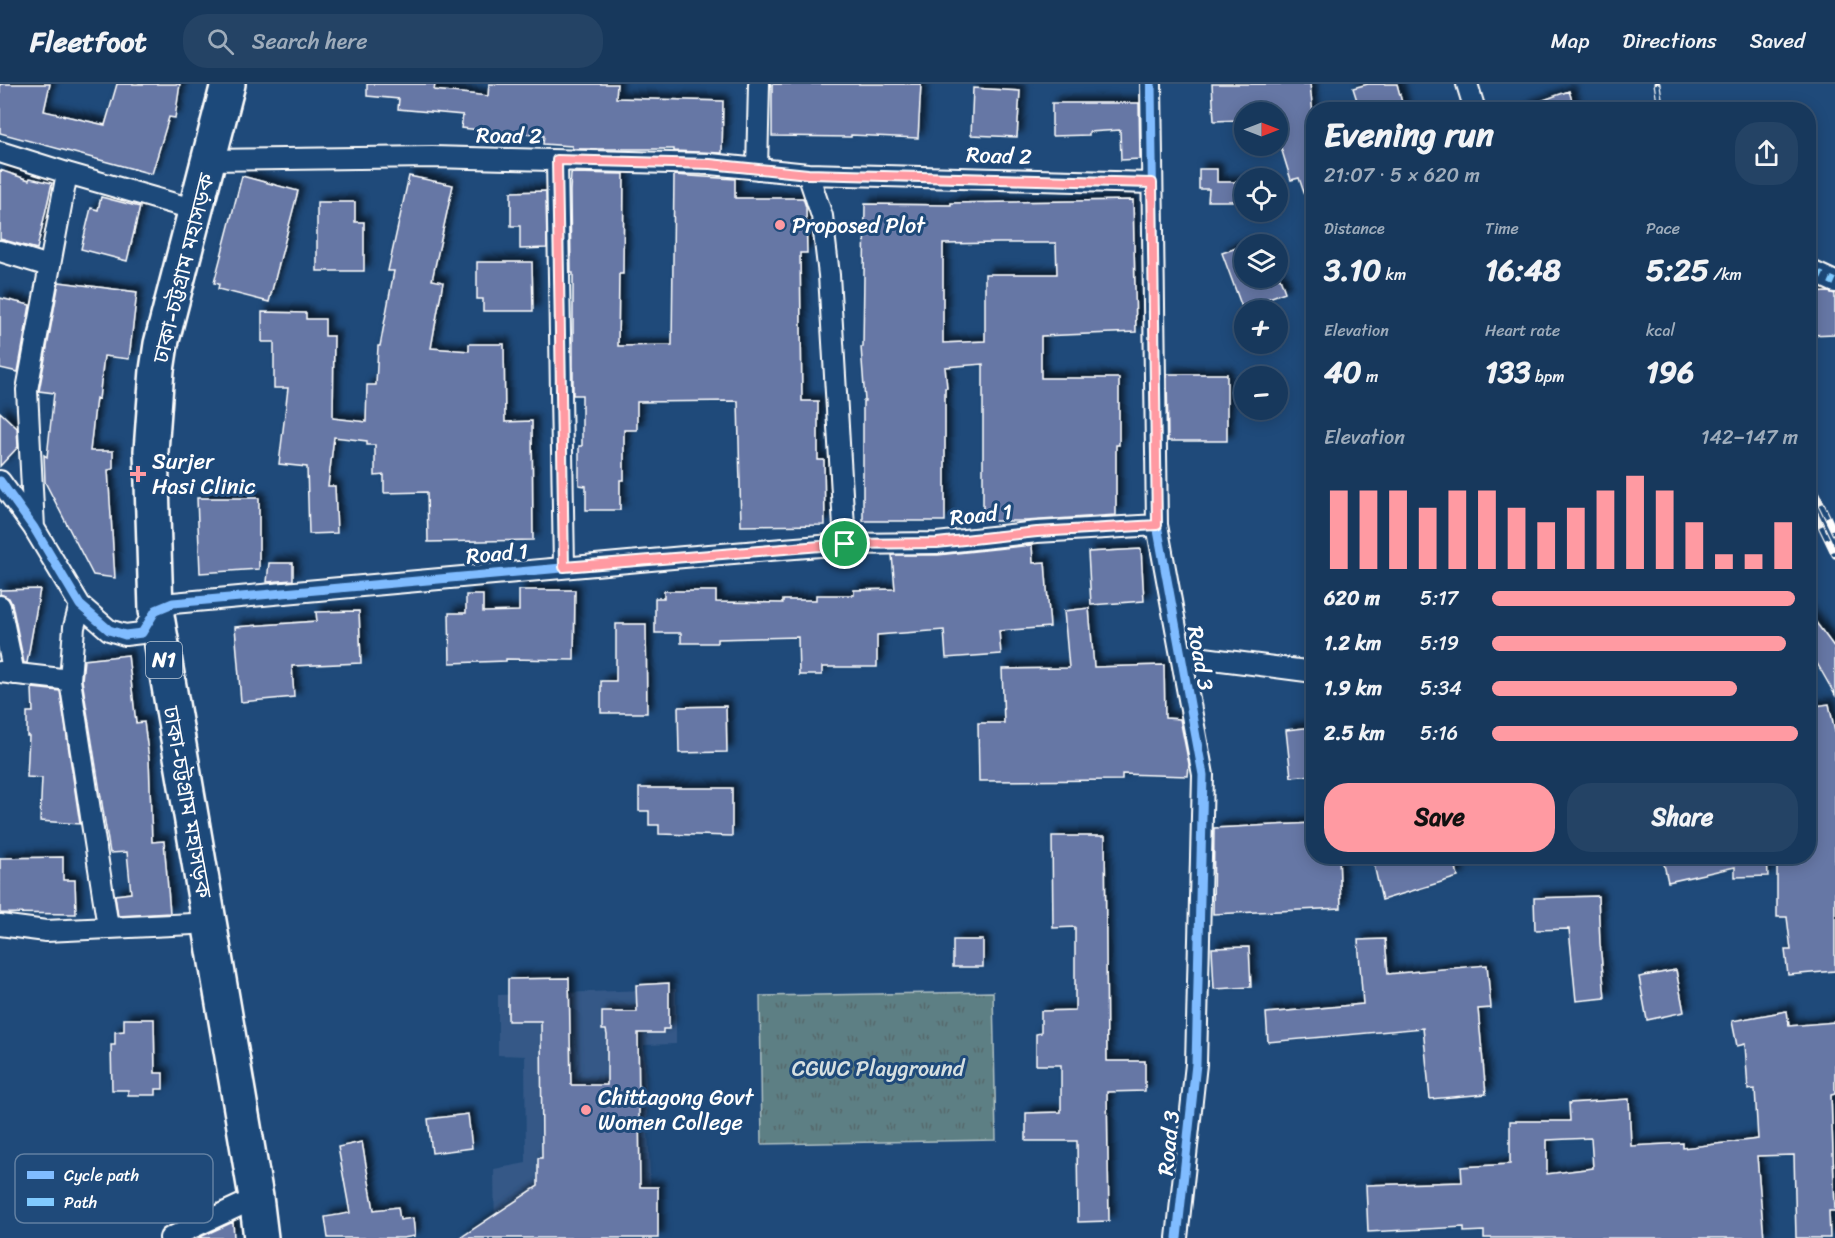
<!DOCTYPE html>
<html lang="en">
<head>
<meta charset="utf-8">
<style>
  body { margin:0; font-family:Sriracha,"Noto Sans Bengali",sans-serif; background:#244365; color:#f1f3f6; height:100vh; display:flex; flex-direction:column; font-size:22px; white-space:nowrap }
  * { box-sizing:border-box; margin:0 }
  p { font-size:20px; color:#9eacbb }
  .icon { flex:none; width:33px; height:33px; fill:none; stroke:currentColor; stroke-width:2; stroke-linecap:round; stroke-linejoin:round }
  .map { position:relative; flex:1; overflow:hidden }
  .details { position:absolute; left:1306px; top:18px; width:510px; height:762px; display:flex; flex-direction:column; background:#17385c; border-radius:24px; box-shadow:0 3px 15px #0003,0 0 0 2px #365272 }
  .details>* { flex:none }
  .needle { width:39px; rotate:90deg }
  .controls { position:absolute; left:1234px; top:18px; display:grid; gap:12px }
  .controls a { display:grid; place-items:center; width:54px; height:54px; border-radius:50%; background:#17385c; box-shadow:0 3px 15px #0003,0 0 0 2px #365272; font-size:30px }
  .pin { position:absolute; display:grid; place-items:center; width:51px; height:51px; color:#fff; margin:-26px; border:3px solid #fff; border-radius:50%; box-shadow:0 2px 6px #0007 }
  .round { display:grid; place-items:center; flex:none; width:63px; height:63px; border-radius:24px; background:#244365 }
  .overview { display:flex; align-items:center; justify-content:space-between; height:102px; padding:0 18px }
  h1 { font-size:33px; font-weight:700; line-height:45px }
  .figures { display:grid; grid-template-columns:repeat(3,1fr); gap:9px; height:102px; padding:6px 18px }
  .figures div { display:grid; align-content:center }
  .figures b { font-size:30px; font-weight:700 }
  .figures small { font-size:16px; font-weight:400 }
  .figures p { font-size:16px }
  .chart { height:168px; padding:12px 18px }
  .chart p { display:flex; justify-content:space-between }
  .chart svg { width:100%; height:108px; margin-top:6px; stroke:#ff9aa2; stroke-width:6 }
  .button { display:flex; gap:12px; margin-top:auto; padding:12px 18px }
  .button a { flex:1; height:69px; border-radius:24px; background:#ff9aa2; color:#111; font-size:24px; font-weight:700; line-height:69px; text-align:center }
  .button a+a { background:#244365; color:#f1f3f6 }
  ul { padding:0 18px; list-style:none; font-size:20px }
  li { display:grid; grid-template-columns:96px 72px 1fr; align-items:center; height:45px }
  li i { height:15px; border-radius:8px; background:#ff9aa2 }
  header { display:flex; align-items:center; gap:36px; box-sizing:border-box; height:84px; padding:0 30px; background:#17385c; border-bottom:2px solid #365272 }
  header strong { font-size:28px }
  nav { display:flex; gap:33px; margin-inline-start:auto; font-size:21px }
  .search { width:420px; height:54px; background:#244365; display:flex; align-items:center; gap:15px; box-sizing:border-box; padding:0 21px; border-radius:24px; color:#9eacbb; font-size:22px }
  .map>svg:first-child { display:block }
  .built { fill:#345887 }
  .park { fill:url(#park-tufts); stroke:#aebfc2; stroke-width:1.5 }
  .building { fill:#6677a5; stroke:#fff; stroke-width:1.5; fill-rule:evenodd; filter:url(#shadow) }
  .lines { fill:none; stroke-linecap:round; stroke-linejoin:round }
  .street-casing { stroke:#fff; stroke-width:24 }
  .highway-casing { stroke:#fff; stroke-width:38 }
  .street { stroke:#1f4a7a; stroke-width:20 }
  .highway { stroke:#1f4a7a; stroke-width:33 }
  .rail-casing { stroke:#fff; stroke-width:7 }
  .rail { stroke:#1f4a7a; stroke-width:4.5; stroke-dasharray:14; stroke-linecap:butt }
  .quiet { stroke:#80caff; stroke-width:8; stroke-dasharray:15 8; stroke-linecap:butt }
  .cycleway-casing { stroke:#1f4a7a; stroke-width:13 }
  .cycleway { stroke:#80bcff; stroke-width:9 }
  .route-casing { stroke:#fff; stroke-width:12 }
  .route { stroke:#ff9aa2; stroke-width:8 }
  .poi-dot { fill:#ff9aa2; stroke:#1f4a7a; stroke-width:2 }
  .labels { text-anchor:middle; stroke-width:6; stroke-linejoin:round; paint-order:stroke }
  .shield { fill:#1f4a7a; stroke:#bcc9d7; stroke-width:1.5 }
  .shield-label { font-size:21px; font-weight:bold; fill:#fff }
  .street-label { font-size:22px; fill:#fff; stroke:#1f4a7a }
  .poi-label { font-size:22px; fill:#fff; stroke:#1f4a7a; text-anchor:start }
  .park-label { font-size:22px; fill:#d6dfe0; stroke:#1f4a7a }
  .key { fill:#1f4a7a; stroke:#6280a2; stroke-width:1.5 }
  .key-label { font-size:16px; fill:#fff }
</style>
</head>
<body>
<header>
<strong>Fleetfoot</strong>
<div class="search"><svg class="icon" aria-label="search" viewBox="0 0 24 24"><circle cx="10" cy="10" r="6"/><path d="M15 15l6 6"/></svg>Search here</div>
<nav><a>Map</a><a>Directions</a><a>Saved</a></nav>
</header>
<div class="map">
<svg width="1835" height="1154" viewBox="0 0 1835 1154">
  <defs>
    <pattern id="park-tufts" width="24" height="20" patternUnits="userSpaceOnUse" patternTransform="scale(1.5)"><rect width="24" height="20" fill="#5d7f84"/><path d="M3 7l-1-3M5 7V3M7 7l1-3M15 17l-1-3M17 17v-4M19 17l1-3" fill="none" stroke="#55686b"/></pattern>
    <filter id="shadow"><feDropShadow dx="5.5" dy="-5.5" stdDeviation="3" flood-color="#0009"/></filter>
  </defs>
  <rect width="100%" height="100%" fill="#1f4a7a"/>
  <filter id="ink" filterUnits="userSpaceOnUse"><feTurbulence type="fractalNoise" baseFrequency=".0167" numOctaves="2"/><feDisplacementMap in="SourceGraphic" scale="12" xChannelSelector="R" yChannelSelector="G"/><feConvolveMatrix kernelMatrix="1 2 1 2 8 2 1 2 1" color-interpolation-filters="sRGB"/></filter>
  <g filter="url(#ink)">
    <path class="built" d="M676 905V960L644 961 653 1154H495L494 1085 526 1079 525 972 498 971V911Z"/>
    <path class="park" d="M993 908 996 1056 762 1060 760 912Z"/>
    <path class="building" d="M0 0H50L44 27 105 41 117 0H180L175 34 169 33 152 90 0 49Z
      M367 0H435L434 6 488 12 489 0H617L616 14 723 17 722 69 674 67V65H572V62L543 60 544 52 461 44 463 31 398 25 399 15 367 12Z
      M772 0H921L918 54 851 51V53L772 52Z
      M1212 0H1310L1314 41V128L1311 129 1299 94 1291 96 1278 54V28H1240V36L1214 37Z
      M1368 0H1397L1404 26H1360L1353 4Z
      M973 4 1020 7 1017 53 971 51Z
      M1569 7 1575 26H1524V23Z
      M1052 19H1139L1140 75 1121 76 1120 46 1089 48V51L1052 52Z
      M1199 85H1217V98H1245V117H1208L1209 105H1199Z
      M0 86 29 96 30 94 52 99 37 165 0 155Z
      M571 89 624 90 623 190H619L618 262 672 261 674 91 735 95V114H803L806 123 807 169H800L802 317H818V376H824L825 441 741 442 738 317 637 318V346H624V396H620V426H586V402L579 401V362H582V311H573V189H571L570 107Z
      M242 92 298 107 269 218 218 205 219 200 214 199Z
      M409 92 453 101 432 196 443 198 431 264 469 267V260H504L505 338 532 337 533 456 428 458 427 408 384 409V391L375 392V361H367V357L334 353 328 402H335L337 449 309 450 307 383 279 380 288 304H274V258H262V228L306 229V235H325V252H334L333 334 366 338 367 301H376L378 262H380L394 187H388Z
      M546 107 547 164 520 165V142H511V108Z
      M101 113 140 123 127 177 81 165 91 124 98 126Z
      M1133 116 1136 248 1041 252V294H1119V361H1116V431L1026 437H983V280L945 283 947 304H945V437H863V317H865L861 263H863L865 120 951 121V119ZM999 159H1056L1057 190H985V257L943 259V160Z
      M317 118H355V138H364V187H317Z
      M1245 161V194H1280L1285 208 1245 223V226H1243L1222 169Z
      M477 178H532L533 227H483V215H477Z
      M59 198 137 208 129 275 104 272 99 315 96 314 90 367H113V385L108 386 115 494 93 491 45 398 44 371 47 373 54 309 39 307Z
      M1828 208 1835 210V250L1809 251V209Z
      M0 214 30 221 18 288 0 284Z
      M1167 290H1227V357H1168Z
      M0 328 17 344 18 363 0 382Z
      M197 414H259V485L200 489Z
      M1032 461 1033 479 1045 478 1050 543 999 547 1001 570 946 574 944 546 877 551V583H822V591H799L798 553 717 555V559H681V549H655V514H664V507H716V518L783 519V516H816V511H854V506L895 505 892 471H938Z
      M1141 465 1144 517 1091 521 1088 468Z
      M269 479H293V496L267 498Z
      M40 505 27 579H24L12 520 9 514 0 510V506Z
      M519 506H575L574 576 506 575V577L450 579 449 529H466V511H483V528L519 527Z
      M1089 524 1094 583 1164 581 1165 634 1180 635 1189 680 1188 692 1122 690V696L979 697 978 639H1004L1002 585 1069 584 1064 527Z
      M359 527 361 579 292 582 294 613 241 618 235 543 317 537 316 528Z
      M1809 529 1835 564V611L1809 565Z
      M616 540H646L647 629H601V597H616Z
      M128 571 136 639 144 638 149 675 152 758 164 757 170 829 118 832 115 811 131 809 127 768 110 769 82 596 84 576Z
      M32 604 60 607 80 740 40 737 42 694 27 693 29 652H27V628H33Z
      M1829 620 1835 648V887L1788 891 1785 866H1791L1787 833H1777V781L1801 778V773L1809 772V623Z
      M726 622 727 668 679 669 678 623Z
      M1314 643V691L1291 693 1286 646Z
      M639 704H732V752L659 750V741H649V727H639Z
      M1314 739V772H1339L1341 824 1213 830 1214 744Z
      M1052 752H1105L1107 977H1145V1007L1107 1008 1109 1137 1078 1138 1077 1057H1026V1029L1061 1028V981H1036V950L1041 949V927L1075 926V843L1053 844Z
      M1372 772H1454L1458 793 1382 816Z
      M1680 772H1767L1768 792 1735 793V783L1668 798 1663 776Z
      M63 773V796H75L76 830 0 829V774Z
      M1598 812 1600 859 1605 914 1576 917 1569 845 1535 846 1534 814Z
      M1385 855 1388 890 1487 881 1491 924 1478 925 1486 1010 1430 1015 1423 944 1268 958 1266 929 1363 920 1358 856Z
      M953 856H983V883H953Z
      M1249 863 1251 903 1214 905 1212 864Z
      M1676 886 1684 928 1647 936 1639 893Z
      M569 894 571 1001H607V951L606 946H602V928H637L636 901 669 899V945H663V949H638L640 1103H658V1154H460L538 1102V1074H542L541 937H508V895Z
      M1787 927 1789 942 1835 938V1010L1831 1011 1835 1127H1829L1830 1154H1796L1794 1071 1757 1072 1764 1154H1484V1147L1464 1148V1143L1368 1148 1366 1101 1462 1098 1461 1083 1510 1080V1037H1570L1569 1019 1629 1015 1631 1062 1683 1059V1064L1758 1055 1755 1005 1748 1006 1745 960 1737 962 1732 937ZM1591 1054 1593 1084 1547 1090V1056Z
      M124 935H154L155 989H163V1005H156V1011H128V1006H112L111 961H115V948L124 947Z
      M468 1030 472 1064 432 1069 428 1035Z
      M362 1058 374 1126 398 1123 400 1136 413 1134 415 1152 403 1154H328L325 1133 350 1129 338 1063Z
      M233 1138 234 1154H198Z"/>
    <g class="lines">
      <defs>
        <path id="street" d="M1151 0 1157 441 1203 691 1196 980 1177 1154
          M1467 0 1475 26
          M0 68 67 89
          M209 76 432 73 710 80 808 90 822 132 829 191 845 460
          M557 77 564 483
          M757 85 759 0
          M808 90 1152 99
          M0 167 49 182
          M1809 186 1835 198
          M0 397 34 444 80 521 109 546 125 551 142 549 156 526 173 519 684 473 845 460 937 459 1037 448 1157 441
          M34 444 27 306 67 89 196 126
          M0 522 14 590
          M1181 571 1314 588
          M0 588 70 596 108 843
          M70 596 74 543 80 521
          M0 841 46 847 193 840
          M170 1154 241 1121"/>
        <path id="highway" d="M228 0 161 260 157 286 151 367 156 526 256 1113 261 1154"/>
      </defs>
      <use href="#street" class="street-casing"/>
      <use href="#highway" class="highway-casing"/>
      <use href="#street" class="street"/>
      <use href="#highway" class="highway"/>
      <defs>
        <path id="rail" d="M1657 0 1661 26
          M1809 395 1835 449
          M1809 417 1835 471"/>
      </defs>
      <use href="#rail" class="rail-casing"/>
      <use href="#rail" class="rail"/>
      <path class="quiet" d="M1809 186 1835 198"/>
      <defs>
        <path id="cycleway" d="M1151 0 1157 441 1203 691 1196 980 1177 1154
          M0 397 34 444 80 521 109 546 125 551 142 549 156 526 173 519 684 473 845 460 937 459 1037 448 1157 441"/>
      </defs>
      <use href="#cycleway" class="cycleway-casing"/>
      <use href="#cycleway" class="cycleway"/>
    </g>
  </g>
  <g class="lines" filter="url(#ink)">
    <defs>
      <path id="route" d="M557 76 710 80 808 90 1152 99 1157 441 1037 448 937 459 845 460 564 483Z"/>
    </defs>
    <use href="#route" class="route-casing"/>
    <use href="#route" class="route"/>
  </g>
  <g class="poi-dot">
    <circle cx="780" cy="141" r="6"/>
    <path d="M135 381h6v6h6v6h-6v6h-6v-6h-6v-6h6z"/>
    <circle cx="586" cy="1026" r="6"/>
  </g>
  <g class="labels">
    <rect class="shield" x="146" y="558" width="36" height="36" rx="4.5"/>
    <g class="shield-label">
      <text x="164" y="583">N1</text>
    </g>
    <g class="street-label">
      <text transform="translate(509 51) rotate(1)" y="8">Road 2</text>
      <text transform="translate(999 71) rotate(2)" y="8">Road 2</text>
      <text transform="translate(183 184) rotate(-76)" y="8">ঢাকা-চট্টগ্রাম মহাসড়ক</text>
      <text transform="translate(981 430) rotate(-6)" y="8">Road 1</text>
      <text transform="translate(497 469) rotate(-5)" y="8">Road 1</text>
      <text transform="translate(1201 574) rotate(80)" y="8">Road 3</text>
      <text transform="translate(188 718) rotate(80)" y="8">ঢাকা-চট্টগ্রাম মহাসড়ক</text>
      <text transform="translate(1168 1059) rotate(-84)" y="8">Road 3</text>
    </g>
    <g class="poi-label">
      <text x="792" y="149">Proposed Plot</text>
      <text x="152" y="385">Surjer<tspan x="152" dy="25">Hasi Clinic</tspan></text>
      <text x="598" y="1021">Chittagong Govt<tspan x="598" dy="25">Women College</tspan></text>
    </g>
    <g class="park-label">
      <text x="878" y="992">CGWC Playground</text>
    </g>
  </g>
  <rect x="15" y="1070" width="198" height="69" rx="9" class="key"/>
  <rect x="27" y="1087" width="27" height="8" fill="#80bcff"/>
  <rect x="27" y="1114" width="27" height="8" fill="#80caff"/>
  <g class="key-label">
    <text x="64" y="1097">Cycle path</text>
    <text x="64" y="1124">Path</text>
  </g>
</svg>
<div class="controls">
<a><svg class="needle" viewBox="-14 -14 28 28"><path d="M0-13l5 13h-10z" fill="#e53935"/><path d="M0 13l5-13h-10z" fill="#9eacbb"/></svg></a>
<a><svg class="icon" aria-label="locate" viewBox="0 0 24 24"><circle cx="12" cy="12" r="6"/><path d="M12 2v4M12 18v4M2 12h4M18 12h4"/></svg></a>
<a><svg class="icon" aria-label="layers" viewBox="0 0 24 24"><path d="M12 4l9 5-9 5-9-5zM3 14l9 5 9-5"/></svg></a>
<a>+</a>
<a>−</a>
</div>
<div class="pin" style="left:845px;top:460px;background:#1e9e55"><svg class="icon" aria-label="arrive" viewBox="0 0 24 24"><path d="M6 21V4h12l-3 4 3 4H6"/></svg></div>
<section class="details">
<div class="overview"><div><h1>Evening run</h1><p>21:07 · 5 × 620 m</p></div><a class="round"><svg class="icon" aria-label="share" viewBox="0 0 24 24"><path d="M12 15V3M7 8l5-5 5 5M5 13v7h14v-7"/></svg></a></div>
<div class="figures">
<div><p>Distance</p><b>3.10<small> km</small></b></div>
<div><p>Time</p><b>16:48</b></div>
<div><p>Pace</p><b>5:25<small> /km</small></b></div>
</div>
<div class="figures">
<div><p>Elevation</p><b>40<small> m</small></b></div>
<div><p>Heart rate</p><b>133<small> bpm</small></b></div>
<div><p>kcal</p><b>196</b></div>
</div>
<div class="chart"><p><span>Elevation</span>142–147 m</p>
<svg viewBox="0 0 160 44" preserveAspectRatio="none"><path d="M5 44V12M15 44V12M25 44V12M35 44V19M45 44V12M55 44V12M65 44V19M75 44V25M85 44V19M95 44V12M105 44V6M115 44V12M125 44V25M135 44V38M145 44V38M155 44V25"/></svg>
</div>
<ul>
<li><b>620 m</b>5:17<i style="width:99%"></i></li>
<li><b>1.2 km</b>5:19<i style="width:96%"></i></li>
<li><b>1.9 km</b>5:34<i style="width:80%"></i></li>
<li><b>2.5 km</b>5:16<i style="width:100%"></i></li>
</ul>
<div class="button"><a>Save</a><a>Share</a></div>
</section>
</div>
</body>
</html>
